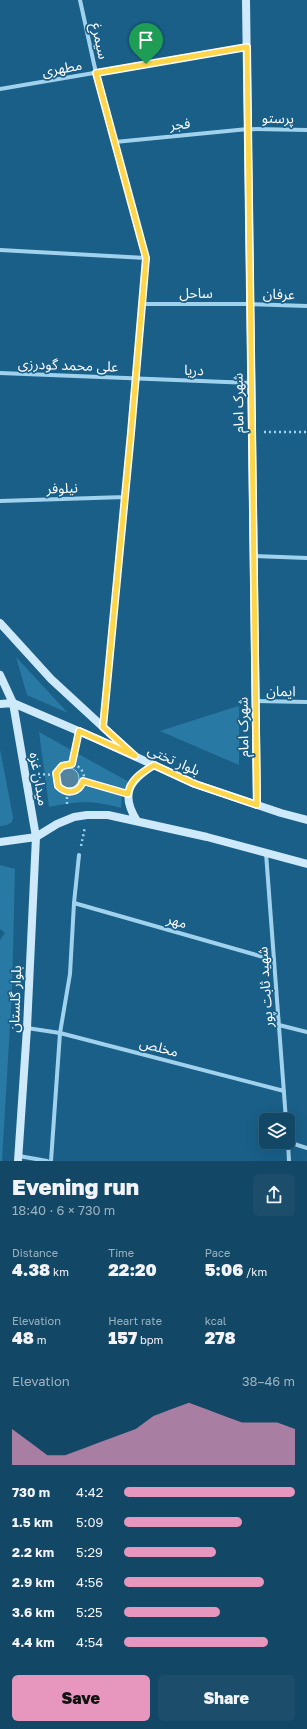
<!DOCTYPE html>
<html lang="en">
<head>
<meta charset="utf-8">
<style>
  body { margin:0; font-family:"Golos Text","Noto Sans Arabic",sans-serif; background:#1c4e6c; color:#f1f3f6; height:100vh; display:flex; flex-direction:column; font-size:15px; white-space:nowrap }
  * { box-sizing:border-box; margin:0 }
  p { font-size:13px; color:#9db2bf }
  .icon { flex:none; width:22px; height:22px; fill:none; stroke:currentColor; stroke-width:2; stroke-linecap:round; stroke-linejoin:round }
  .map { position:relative; height:1161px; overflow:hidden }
  .drawer { display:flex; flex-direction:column; background:#134766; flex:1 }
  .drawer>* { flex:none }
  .controls { position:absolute; left:259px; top:1113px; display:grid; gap:8px }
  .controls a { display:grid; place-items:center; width:36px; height:36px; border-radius:6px; background:#134766; box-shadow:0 4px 16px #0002,0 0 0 1px #325f7a; font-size:20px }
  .pin { position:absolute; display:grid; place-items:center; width:34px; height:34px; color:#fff; margin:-41px -17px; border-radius:50% 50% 50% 0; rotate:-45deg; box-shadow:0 0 4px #0007 }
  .pin .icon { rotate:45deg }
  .round { display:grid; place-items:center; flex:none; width:42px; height:42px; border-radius:6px; background:#1c4e6c }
  .head { display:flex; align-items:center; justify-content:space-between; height:68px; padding:0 12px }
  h1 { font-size:22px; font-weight:800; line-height:30px }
  .figures { display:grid; grid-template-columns:repeat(3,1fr); gap:6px; height:68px; padding:4px 12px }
  .figures div { display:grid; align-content:center }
  .figures b { font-size:17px; font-weight:800 }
  .figures small { font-size:11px; font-weight:400 }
  .figures p { font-size:11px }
  .chart { height:112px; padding:8px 12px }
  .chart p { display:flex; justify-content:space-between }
  .chart svg { width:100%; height:72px; margin-top:4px; fill:#e797bd; opacity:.7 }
  .cta { display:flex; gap:8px; margin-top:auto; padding:8px 12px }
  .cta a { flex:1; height:46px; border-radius:6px; background:#e797bd; color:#111; font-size:16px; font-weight:800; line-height:46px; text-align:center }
  .cta a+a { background:#1c4e6c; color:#f1f3f6 }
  ul { padding:0 12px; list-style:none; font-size:13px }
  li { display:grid; grid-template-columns:64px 48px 1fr; align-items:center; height:30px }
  li i { height:10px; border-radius:5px; background:#e797bd }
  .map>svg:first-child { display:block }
  .green { fill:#2979a5 }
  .water { fill:#5284a0; stroke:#94d0ef }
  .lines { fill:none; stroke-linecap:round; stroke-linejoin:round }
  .path { stroke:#a1d2ed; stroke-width:2.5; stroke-dasharray:2 3; stroke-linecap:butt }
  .street { stroke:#a1d2ed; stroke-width:4 }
  .secondary { stroke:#cee9f9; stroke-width:8 }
  .route-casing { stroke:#fff; stroke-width:8 }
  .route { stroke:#ffd54a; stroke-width:5 }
  .labels { text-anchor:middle; stroke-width:3.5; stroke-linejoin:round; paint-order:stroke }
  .street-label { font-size:14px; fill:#fff; stroke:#195f88 }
</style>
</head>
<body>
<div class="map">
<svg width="307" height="1161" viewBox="0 0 307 1161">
  <rect width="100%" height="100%" fill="#195f88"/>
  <path class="green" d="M16 657 68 713 27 695Z
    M239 706V765L160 731 235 707Z
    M39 732 129 782 122 793 121 808C93 800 77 801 49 807Z
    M0 749 13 817 12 822 7 825 0 826Z
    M0 865 15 869 12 991 2 1161H0V940L5 933 0 929Z"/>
  <path class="water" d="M59 778a10 10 0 1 1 20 0a10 10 0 1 1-20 0Z"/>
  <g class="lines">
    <path class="path" d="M264 432H307
      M56 778a14 14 0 1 1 28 0a14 14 0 1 1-28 0Z
      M72 764 76 743
      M38 774 56 775
      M83 781 118 791
      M67 792V807
      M81 846 85 827"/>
    <path class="street" d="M80 0 96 73 146 258 131 433 103 727
      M0 89 246 47
      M115 142 248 129 307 130
      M0 250 146 258
      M142 304H250L307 306
      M0 373 251 383
      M0 501 125 497
      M253 556 307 558
      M255 701 307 702
      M266 853 286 1120
      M74 903 274 960
      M279 1025 307 1032
      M27 1028 60 1033 284 1091
      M288 1142 307 1148
      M288 1142 289 1161
      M19 1156 47 1161
      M51 1161 60 1033 70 974 74 903 79 855"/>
    <path class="secondary" d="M246 0 257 805
      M0 623 51 679 129 751
      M0 675 13 703 97 739 195 784 281 813 307 820
      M0 704 13 703 36 837 27 1028 18 1161
      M137 821C120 794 129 781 154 765
      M0 842 36 837 57 824 74 817 87 815H108L207 837 307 864"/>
  </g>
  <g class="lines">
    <defs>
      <path id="route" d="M247 47 257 805 195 784 154 765C143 772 130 779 128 794L83 781C79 793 67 795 58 786L56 773 62 766 72 764 79 731 135 756 103 727 131 433 146 258 96 73Z"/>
    </defs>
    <use href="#route" class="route-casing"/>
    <use href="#route" class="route"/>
  </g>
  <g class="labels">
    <g class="street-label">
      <text transform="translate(100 41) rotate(78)" y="5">سیمرغ</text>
      <text transform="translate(62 68) rotate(-10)" y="5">مطهری</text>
      <text transform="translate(278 118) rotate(1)" y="5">پرستو</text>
      <text transform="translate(180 124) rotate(-6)" y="5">فجر</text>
      <text x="196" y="298">ساحل</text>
      <text transform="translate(279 294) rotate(2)" y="5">عرفان</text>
      <text transform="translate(68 365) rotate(2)" y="5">علی محمد گودرزی</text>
      <text transform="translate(194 370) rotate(2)" y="5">دریا</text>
      <text transform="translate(238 403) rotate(-91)" y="5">شهرک امام</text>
      <text transform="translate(62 488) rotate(-2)" y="5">نیلوفر</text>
      <text transform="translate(281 691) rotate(1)" y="5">ایمان</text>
      <text transform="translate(243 727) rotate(-91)" y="5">شهرک امام</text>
      <text transform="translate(174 760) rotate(24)" y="5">بلوار تختی</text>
      <text transform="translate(39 779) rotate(80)" y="5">میدان غزه</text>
      <text transform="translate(177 921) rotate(16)" y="5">مهر</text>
      <text transform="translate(265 987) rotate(-94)" y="5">شهید ثابت پور</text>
      <text transform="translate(15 999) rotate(-88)" y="5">بلوار گلستان</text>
      <text transform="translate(159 1047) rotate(15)" y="5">مخلص</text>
    </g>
  </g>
</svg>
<div class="controls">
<a><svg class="icon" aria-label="layers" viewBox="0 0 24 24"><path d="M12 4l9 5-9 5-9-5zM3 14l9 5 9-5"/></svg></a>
</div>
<div class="pin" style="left:146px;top:64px;background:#1e9e55"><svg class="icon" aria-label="arrive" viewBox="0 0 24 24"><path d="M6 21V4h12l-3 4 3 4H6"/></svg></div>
</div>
<section class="drawer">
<div class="head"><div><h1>Evening run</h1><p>18:40 · 6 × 730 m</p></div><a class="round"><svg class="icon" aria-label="share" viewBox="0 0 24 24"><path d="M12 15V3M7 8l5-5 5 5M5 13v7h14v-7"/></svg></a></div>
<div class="figures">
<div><p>Distance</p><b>4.38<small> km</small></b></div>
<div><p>Time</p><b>22:20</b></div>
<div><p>Pace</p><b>5:06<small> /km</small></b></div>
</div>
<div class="figures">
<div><p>Elevation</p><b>48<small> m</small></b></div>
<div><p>Heart rate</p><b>157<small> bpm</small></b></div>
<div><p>kcal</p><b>278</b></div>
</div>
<div class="chart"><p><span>Elevation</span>38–46 m</p>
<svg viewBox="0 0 160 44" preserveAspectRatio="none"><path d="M0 44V22L10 30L20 38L30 38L40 34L50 30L60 26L70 22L80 14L90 10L100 6L110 10L120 14L130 18L140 18L150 18L160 22V44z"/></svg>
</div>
<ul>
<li><b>730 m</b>4:42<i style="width:100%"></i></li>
<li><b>1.5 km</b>5:09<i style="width:69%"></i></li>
<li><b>2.2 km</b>5:29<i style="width:54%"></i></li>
<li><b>2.9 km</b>4:56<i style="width:82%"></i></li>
<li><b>3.6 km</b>5:25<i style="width:56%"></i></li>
<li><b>4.4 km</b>4:54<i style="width:84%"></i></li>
</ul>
<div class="cta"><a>Save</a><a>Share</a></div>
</section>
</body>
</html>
